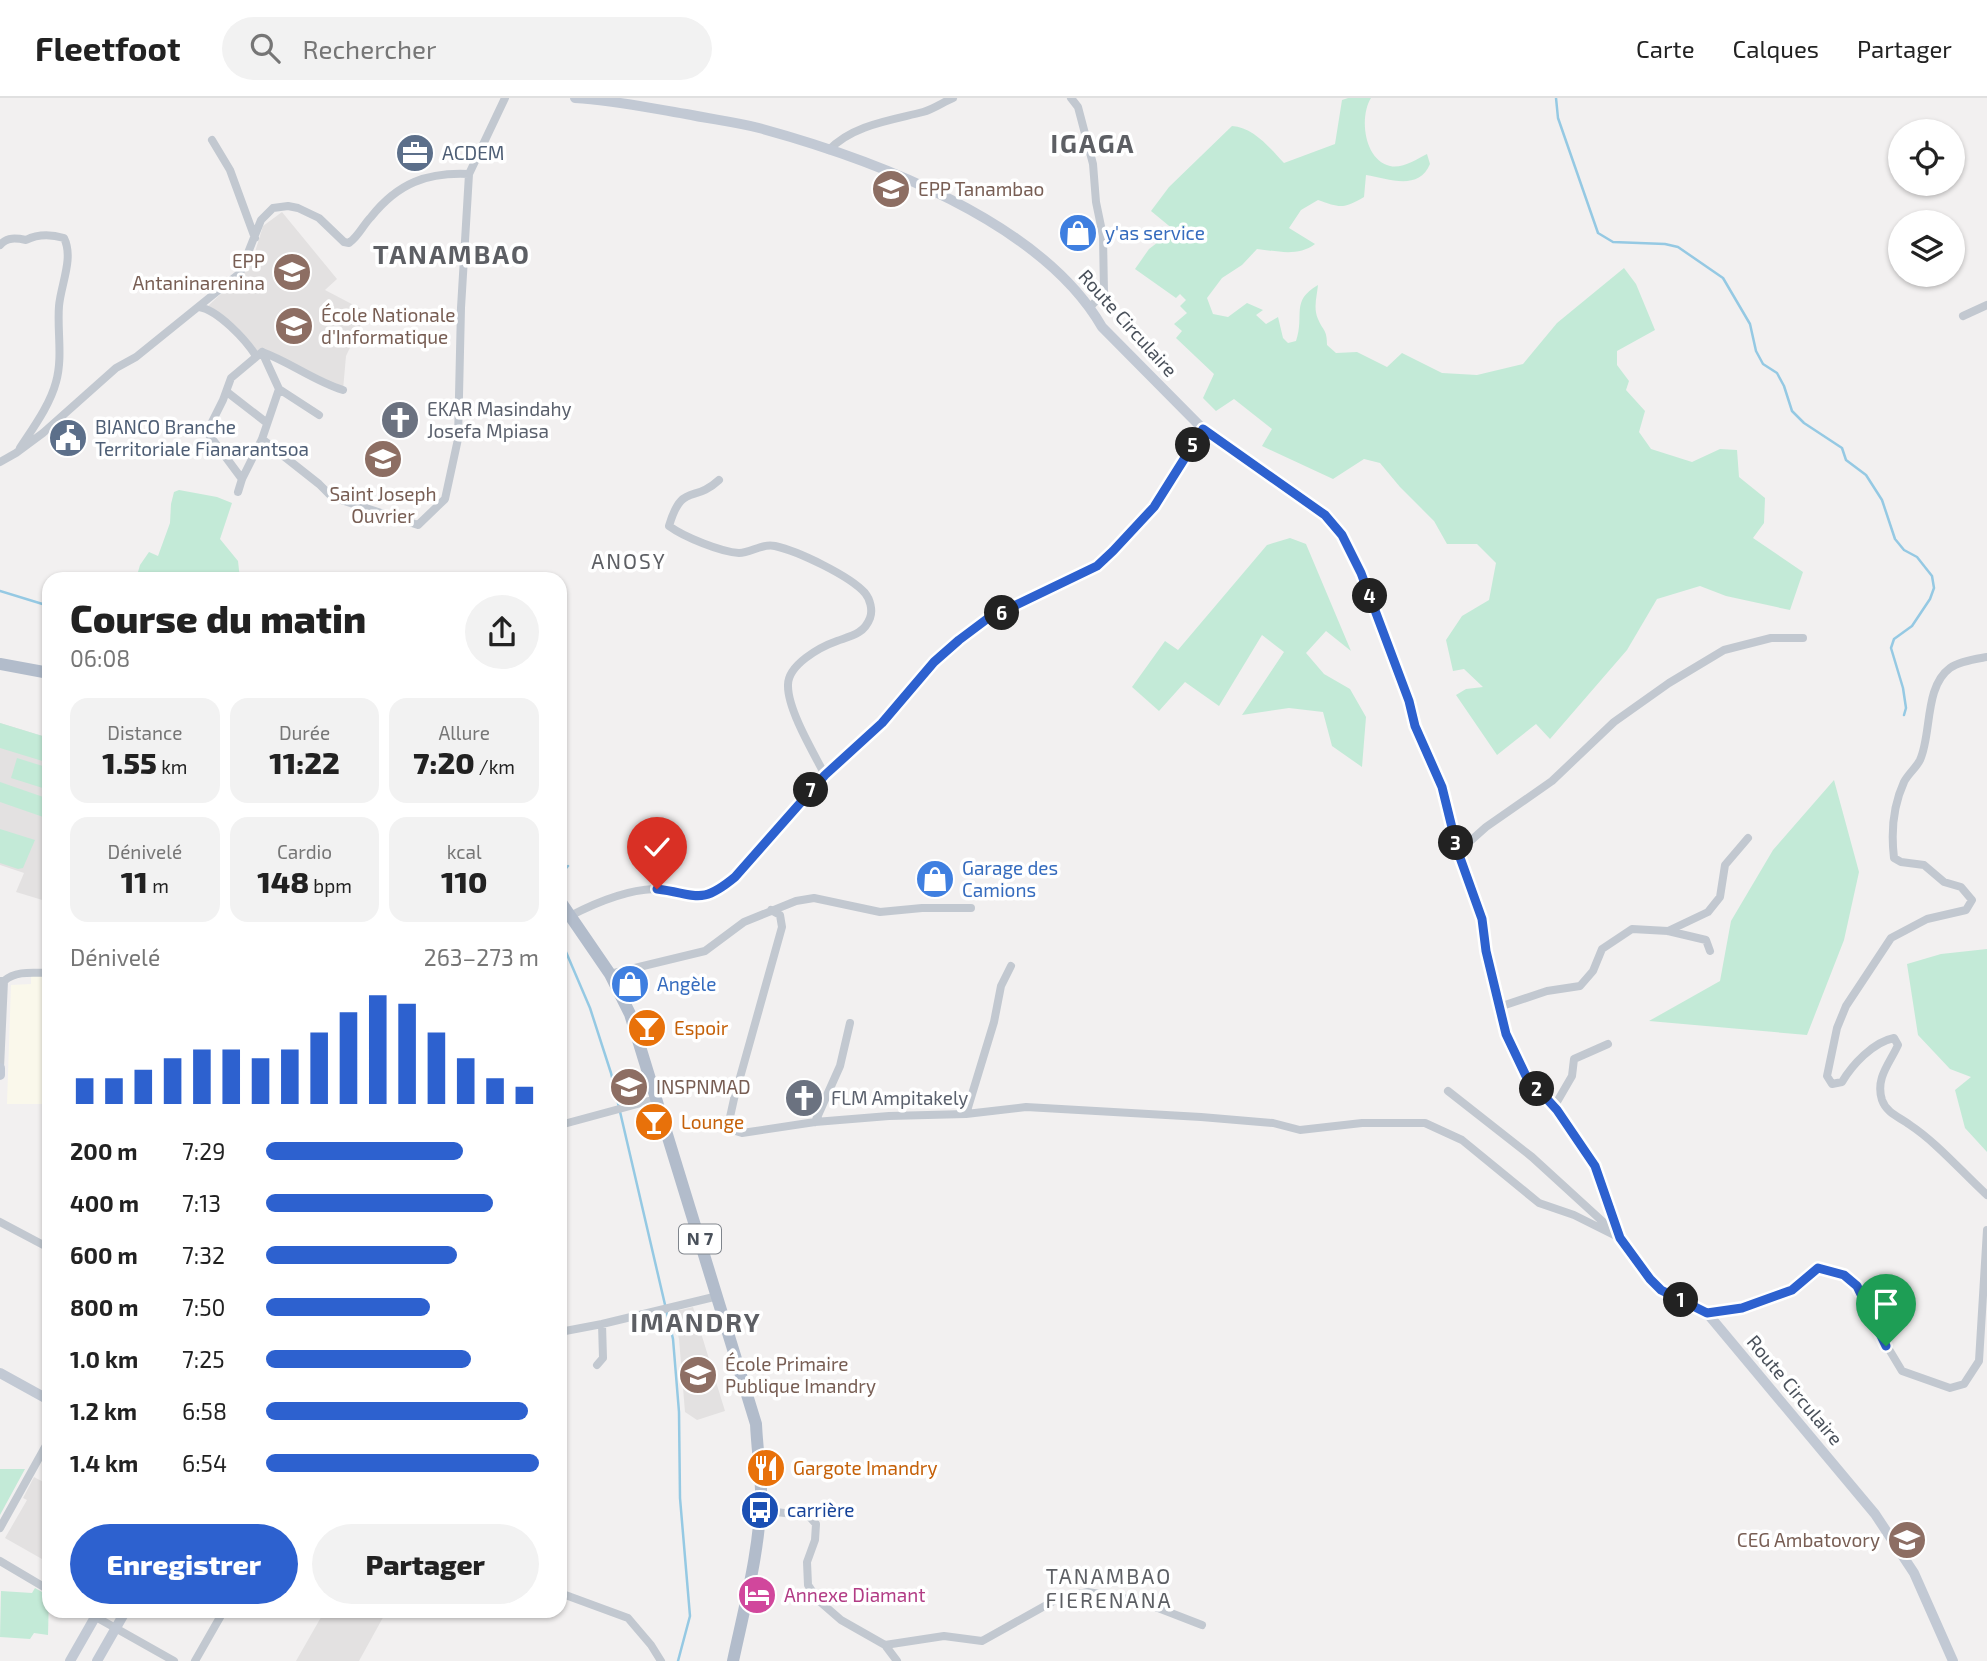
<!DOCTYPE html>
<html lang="fr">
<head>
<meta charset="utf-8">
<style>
  body { margin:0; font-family:"Exo 2",sans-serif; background:#f2f2f2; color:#222; height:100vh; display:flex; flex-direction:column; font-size:26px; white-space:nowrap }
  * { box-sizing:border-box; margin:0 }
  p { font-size:23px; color:#767676 }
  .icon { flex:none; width:38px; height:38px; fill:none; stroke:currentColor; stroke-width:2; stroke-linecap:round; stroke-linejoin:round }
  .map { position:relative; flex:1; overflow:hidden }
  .side { position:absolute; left:42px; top:474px; width:525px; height:1046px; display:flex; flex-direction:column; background:#fff; border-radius:21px; box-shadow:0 2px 5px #0004 }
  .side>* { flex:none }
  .fabs { position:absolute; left:1888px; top:21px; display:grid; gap:14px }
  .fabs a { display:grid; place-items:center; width:77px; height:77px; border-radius:50%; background:#fff; box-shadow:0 2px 5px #0004; font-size:35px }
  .pin { position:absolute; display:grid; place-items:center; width:60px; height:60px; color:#fff; margin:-72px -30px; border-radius:50% 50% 50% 0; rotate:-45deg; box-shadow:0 0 7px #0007 }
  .pin .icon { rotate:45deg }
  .km { position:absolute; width:35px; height:35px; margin:-18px; border-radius:50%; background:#222; color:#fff; font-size:19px; line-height:35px; text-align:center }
  .round { display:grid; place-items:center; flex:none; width:74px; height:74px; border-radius:37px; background:#f2f2f2 }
  .head { display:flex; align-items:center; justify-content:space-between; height:119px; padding:0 28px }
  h1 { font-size:38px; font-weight:800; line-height:52px }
  .figures { display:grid; grid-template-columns:repeat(3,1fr); gap:10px; height:119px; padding:7px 28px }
  .figures div { display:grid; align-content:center; border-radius:18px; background:#f2f2f2; text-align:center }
  .figures b { font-size:30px; font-weight:800 }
  .figures small { font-size:19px; font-weight:400 }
  .figures p { font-size:19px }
  .chart { height:196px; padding:14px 28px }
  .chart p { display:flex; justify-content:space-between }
  .chart svg { width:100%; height:126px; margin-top:7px; stroke:#2d61cf; stroke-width:6 }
  .button { display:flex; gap:14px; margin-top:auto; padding:14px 28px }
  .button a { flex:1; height:80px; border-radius:42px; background:#2d61cf; color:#fff; font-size:28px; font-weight:800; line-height:80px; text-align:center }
  .button a+a { background:#f2f2f2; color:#222 }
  ul { padding:0 28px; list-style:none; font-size:23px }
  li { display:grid; grid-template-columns:112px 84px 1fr; align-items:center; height:52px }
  li i { height:18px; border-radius:9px; background:#2d61cf }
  header { display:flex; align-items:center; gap:42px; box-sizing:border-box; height:98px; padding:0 35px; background:#fff; border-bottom:2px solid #e0e0e0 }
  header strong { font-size:33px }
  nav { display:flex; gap:38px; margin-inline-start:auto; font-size:24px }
  .search { width:490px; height:63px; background:#f2f2f2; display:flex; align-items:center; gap:18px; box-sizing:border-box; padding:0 24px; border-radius:38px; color:#767676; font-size:26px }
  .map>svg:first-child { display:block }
  .commercial { fill:#faf8eb }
  .education { fill:#e3e1e1 }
  .green { fill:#c3ead7 }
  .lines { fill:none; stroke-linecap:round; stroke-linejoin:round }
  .stream { stroke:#95c9e3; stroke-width:2.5 }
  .street { stroke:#c2c8d0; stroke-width:8 }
  .secondary { stroke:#c2c9d4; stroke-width:10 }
  .primary { stroke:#b2bccb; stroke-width:12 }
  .route-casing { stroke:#fff; stroke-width:14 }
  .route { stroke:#2d61cf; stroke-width:9 }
  .labels { text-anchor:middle; stroke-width:7; stroke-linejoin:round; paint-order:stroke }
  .shield { fill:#fff; stroke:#80858c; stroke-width:2 }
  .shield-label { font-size:18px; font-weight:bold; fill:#4a515b }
  .service-label { font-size:19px; fill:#4e5e75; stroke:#fff; text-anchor:start }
  .education-label { font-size:19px; fill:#785e54; stroke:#fff; text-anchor:start }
  .shop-label { font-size:19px; fill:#366cbe; stroke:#fff; text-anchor:start }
  .street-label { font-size:19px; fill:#4a515b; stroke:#fff }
  .worship-label { font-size:19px; fill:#5b616d; stroke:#fff; text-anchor:start }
  .food-label { font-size:19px; fill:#c56008; stroke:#fff; text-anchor:start }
  .transit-label { font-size:19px; fill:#164399; stroke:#fff; text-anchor:start }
  .hotel-label { font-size:19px; fill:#b23c85; stroke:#fff; text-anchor:start }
  .neighbourhood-label { font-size:21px; letter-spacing:2px; fill:#5d5f64; stroke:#fff }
  .district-label { font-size:26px; font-weight:bold; letter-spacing:2px; fill:#5d5f64; stroke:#fff }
</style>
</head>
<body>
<header>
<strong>Fleetfoot</strong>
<div class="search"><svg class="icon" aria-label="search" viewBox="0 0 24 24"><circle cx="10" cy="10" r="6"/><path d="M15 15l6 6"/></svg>Rechercher</div>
<nav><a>Carte</a><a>Calques</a><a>Partager</a></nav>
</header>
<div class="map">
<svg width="1987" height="1563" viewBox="0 0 1987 1563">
  <rect width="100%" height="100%" fill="#f2f0f0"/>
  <path class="commercial" d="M31 877 49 878V1016L47 1006H7L11 887 31 886Z"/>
  <path class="education" d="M282 114 337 181 325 192 367 214 346 258 343 292 282 262 256 258 250 249 206 210 251 167 263 128Z
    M0 625 49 640V804L16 794 24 775 0 767Z
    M693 1209 725 1313 697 1322 685 1314 679 1241 672 1214Z
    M34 1379 49 1387V1465L5 1440 27 1402 23 1400Z
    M324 1514H386L359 1563H296Z"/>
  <path class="green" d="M1348 0H1371C1359 19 1364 62 1390 68 1402 71 1417 61 1427 56L1430 66C1419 93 1389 81 1366 77L1364 99C1344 111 1340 110 1318 102L1301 112 1289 130 1315 146C1298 159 1277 153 1257 151L1242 167 1222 180 1207 200 1213 216 1228 219 1247 205 1263 212 1256 217 1266 226 1278 219 1283 240 1288 245 1296 243C1305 217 1290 203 1318 187 1317 198 1313 210 1318 221 1323 233 1327 231 1327 247L1336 255 1357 254 1387 269 1402 255 1442 275 1477 277 1523 266 1557 225 1624 170 1636 186 1655 232 1617 253V267L1629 283 1626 292 1645 313 1639 334 1651 351 1692 364 1720 351 1737 352 1739 379 1765 400 1764 425 1753 440 1803 474 1790 512 1726 498 1700 488 1657 501 1627 552 1550 641 1536 626 1497 657 1456 597 1466 591 1483 589 1464 571 1453 573 1446 542 1462 518 1489 502 1496 465 1477 446H1447L1434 423 1400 389 1380 365 1364 361 1333 381 1262 348 1272 331 1234 301 1216 313 1203 300 1214 276 1176 240 1182 233 1174 226 1187 215 1180 208 1186 202 1180 196 1176 200 1135 171 1149 151 1174 132 1151 113 1169 89 1232 28C1253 29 1270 50 1284 65L1335 46 1342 2Z
    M179 392 217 399 232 405 220 441 238 463 240 481H136L140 467 149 454 158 458 170 425 171 406 174 394Z
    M1290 440 1306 446 1351 553 1326 533 1306 555 1324 576 1350 591 1366 619 1362 669 1332 648 1323 614 1289 610 1242 617 1284 554 1262 537 1219 608 1185 584 1159 613 1132 589 1165 543 1178 552 1267 447Z
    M0 625 49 640V665L0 650Z
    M17 660 49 670V692L11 680Z
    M1834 682 1859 774 1844 842 1807 937 1649 923 1720 883 1731 823 1773 752Z
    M0 684 49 701V721L0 704Z
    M0 731 35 742 23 770 18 771 0 765Z
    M1987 851V1054L1965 1030 1955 992 1971 979 1950 971 1918 937 1907 866 1941 856Z
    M0 1371H25L0 1417Z
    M35 1490 49 1498 48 1537 34 1535 30 1541 0 1539 1 1493 32 1495Z"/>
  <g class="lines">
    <path class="stream" d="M1556 0 1558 20 1598 135 1613 144 1665 146 1678 149 1723 180 1750 226 1756 253 1763 266 1777 275 1784 288 1792 313 1804 325 1842 350 1846 362 1866 377 1882 402 1895 441 1904 452 1917 459 1932 478 1934 490 1930 501 1912 528 1894 541 1891 550 1903 590 1906 610 1904 617
      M0 493 49 508
      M560 777 568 768
      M560 840 590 910 611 975 673 1241 679 1314 680 1400 690 1518 678 1563"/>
    <path class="street" d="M1071 0 1078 9 1093 66 1096 104 1103 138 1104 195 1091 208
      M212 42 230 72 255 140
      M829 52C852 27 892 22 923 14 934 11 943 4 953 0
      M0 147C7 139 16 140 26 142 38 136 50 136 64 140 74 160 61 186 59 208 57 233 63 259 56 284 50 307 33 330 20 350
      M199 209C218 212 246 242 256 258
      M1963 218 1987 207
      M262 254C290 264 314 283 343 292
      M279 291 319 317
      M227 294 267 325
      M262 341 319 386 332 399 418 427 445 401 458 341 461 210 469 76 505 0
      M0 364 16 355 43 335 116 270 136 259 240 175 261 122 273 110 288 108 298 110 319 120 344 144 349 145C359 138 363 127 371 119 398 85 427 74 469 76
      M242 381 207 334 223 302 231 280 262 254
      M719 382C693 406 682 384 669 428 684 439 721 454 739 455 751 455 762 445 775 448 798 453 850 478 865 495 870 501 873 512 870 520 864 536 851 538 837 543 820 549 787 567 788 588 788 612 813 654 825 677
      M238 394 242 381 262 341 279 291 262 254
      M1987 559C1976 561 1960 563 1950 570 1924 589 1932 636 1920 662 1916 670 1908 676 1904 684 1893 708 1891 735 1894 760L1901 764 1924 767 1944 784 1961 789 1972 802 1966 812 1927 821 1891 840 1846 908 1837 930 1827 978 1832 986 1842 984C1852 967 1873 944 1894 940L1898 947C1890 965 1875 980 1882 1002 1887 1016 1900 1019 1910 1027 1936 1044 1963 1075 1987 1097
      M1458 754 1486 729 1552 683 1614 624 1669 585 1724 552 1771 540H1803
      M771 812 780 817 782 829 734 1001 730 1019 732 1032 742 1035 815 1024 889 1018 966 1016 1026 1009 1201 1019 1273 1025 1300 1032 1362 1025H1425L1462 1042 1539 1105 1574 1117 1620 1140
      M570 818C595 805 626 792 654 791 664 791 672 794 681 797 704 803 718 793 735 779L825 677 882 625 935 564 959 542 987 521 1097 468 1113 453 1154 409 1203 331
      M1668 833 1708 814 1720 799 1725 767 1748 740
      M610 876 705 853 744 824 796 803 814 800 880 814 922 810H971
      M0 883H4L0 970
      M4 883C16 872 34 875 49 875
      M1499 909 1547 893 1580 888 1593 873 1602 851 1632 831 1668 833 1706 842 1710 853
      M1448 993 1532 1059 1613 1133
      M1554 1009 1572 978 1574 961 1608 946
      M966 1016 994 924 1001 888 1011 868
      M815 1024 840 968 850 925
      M560 1027 656 1001
      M0 1124 49 1150
      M1707 1215 1742 1210 1792 1192 1818 1170 1844 1177 1857 1188 1887 1248 1902 1273 1950 1290 1964 1286 1979 1263 1987 1132
      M560 1234 602 1226 718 1198
      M597 1267 603 1260 602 1226
      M760 1412 809 1418 816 1426 815 1442 807 1464 808 1487 818 1502 841 1522 885 1547 944 1538 982 1543 1059 1500 1088 1494 1140 1503 1202 1527
      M0 1430 49 1342
      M0 1463 49 1492
      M560 1495 628 1520 651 1547 661 1563
      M87 1514 174 1563
      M420 1514H432
      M885 1547 897 1563
      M195 1563 223 1514"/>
    <path class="secondary" d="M575 0C613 2 649 10 686 16 710 21 735 24 759 30 873 61 1041 123 1102 229L1203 331 1325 417 1341 437 1361 475 1409 603 1415 628 1442 689 1458 754 1482 821 1486 853 1506 936 1526 978 1557 1012 1595 1068 1620 1140 1650 1181 1661 1192 1707 1215 1875 1416 1914 1475 1953 1563
      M0 970V977
      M0 1275 49 1302
      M70 1563 98 1514
      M97 1563 125 1514"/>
    <path class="primary" d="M0 566 49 575
      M560 803 610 876 630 916 756 1326C757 1348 760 1369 761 1391 761 1448 745 1507 733 1563"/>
  </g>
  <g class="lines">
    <defs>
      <path id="route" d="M657 791C697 796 700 808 735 779L825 677 882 625 934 564 959 542 987 521 1097 468 1113 453 1154 409 1203 331 1325 417 1342 437 1361 475 1409 603 1415 628 1442 689 1458 754 1482 821 1486 853 1506 936 1526 978 1557 1012 1595 1068 1620 1140 1650 1181 1661 1192 1707 1215 1742 1210 1792 1192 1818 1170 1844 1177 1857 1188 1886 1248"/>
    </defs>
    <use href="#route" class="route-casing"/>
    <use href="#route" class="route"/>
  </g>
  <defs>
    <symbol id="office-disc" viewBox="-11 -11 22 22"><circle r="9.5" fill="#5c6f8a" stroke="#fff"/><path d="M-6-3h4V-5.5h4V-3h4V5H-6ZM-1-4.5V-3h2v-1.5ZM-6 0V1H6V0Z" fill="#fff"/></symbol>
    <symbol id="school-disc" viewBox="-11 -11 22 22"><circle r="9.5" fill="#8d6e63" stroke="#fff"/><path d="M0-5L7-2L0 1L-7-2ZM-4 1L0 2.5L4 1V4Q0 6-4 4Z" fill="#fff"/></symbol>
    <symbol id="shop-disc" viewBox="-11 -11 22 22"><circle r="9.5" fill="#3f7fe0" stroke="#fff"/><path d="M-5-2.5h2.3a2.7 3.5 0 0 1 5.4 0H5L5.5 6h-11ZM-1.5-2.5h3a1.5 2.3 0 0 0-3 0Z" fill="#fff"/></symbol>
    <symbol id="university-disc" viewBox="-11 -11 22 22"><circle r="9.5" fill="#8d6e63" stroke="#fff"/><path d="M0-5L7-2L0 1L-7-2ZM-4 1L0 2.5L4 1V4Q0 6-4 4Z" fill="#fff"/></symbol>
    <symbol id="church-disc" viewBox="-11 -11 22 22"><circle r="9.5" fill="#6b7280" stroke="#fff"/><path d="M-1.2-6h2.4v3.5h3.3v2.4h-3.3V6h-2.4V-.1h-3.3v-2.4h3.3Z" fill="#fff"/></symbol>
    <symbol id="civic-disc" viewBox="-11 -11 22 22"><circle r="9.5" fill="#5c6f8a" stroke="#fff"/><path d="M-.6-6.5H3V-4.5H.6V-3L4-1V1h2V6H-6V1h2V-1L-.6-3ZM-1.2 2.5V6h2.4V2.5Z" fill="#fff"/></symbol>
    <symbol id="bar-disc" viewBox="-11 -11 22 22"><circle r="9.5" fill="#e8710a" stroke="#fff"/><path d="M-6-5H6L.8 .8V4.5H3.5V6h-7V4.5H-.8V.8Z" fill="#fff"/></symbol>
    <symbol id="restaurant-disc" viewBox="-11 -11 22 22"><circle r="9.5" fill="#e8710a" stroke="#fff"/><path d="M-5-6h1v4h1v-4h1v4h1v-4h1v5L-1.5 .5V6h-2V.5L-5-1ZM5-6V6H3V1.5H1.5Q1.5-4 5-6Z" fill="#fff"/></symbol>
    <symbol id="bus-disc" viewBox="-11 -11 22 22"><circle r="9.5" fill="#1a4fb4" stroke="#fff"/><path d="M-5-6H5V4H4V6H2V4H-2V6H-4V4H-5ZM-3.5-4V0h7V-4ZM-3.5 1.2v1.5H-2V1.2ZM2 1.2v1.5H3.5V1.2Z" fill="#fff"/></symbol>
    <symbol id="hotel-disc" viewBox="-11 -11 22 22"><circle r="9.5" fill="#d1479c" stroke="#fff"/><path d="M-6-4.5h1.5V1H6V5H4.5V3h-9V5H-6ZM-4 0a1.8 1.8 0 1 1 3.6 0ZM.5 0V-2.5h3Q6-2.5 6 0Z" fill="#fff"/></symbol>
  </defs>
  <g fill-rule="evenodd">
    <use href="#office-disc" x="393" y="33" width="44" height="44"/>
    <use href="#school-disc" x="869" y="69" width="44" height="44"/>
    <use href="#shop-disc" x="1056" y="113" width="44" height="44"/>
    <use href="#school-disc" x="270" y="152" width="44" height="44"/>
    <use href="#university-disc" x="272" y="206" width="44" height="44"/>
    <use href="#church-disc" x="378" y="300" width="44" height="44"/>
    <use href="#civic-disc" x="46" y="318" width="44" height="44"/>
    <use href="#school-disc" x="361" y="339" width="44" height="44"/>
    <use href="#shop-disc" x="913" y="759" width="44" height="44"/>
    <use href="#shop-disc" x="608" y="864" width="44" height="44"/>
    <use href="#bar-disc" x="625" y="908" width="44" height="44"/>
    <use href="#university-disc" x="607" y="967" width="44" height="44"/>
    <use href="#church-disc" x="782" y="978" width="44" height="44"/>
    <use href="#bar-disc" x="632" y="1002" width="44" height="44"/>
    <use href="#school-disc" x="676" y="1255" width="44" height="44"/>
    <use href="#restaurant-disc" x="744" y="1348" width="44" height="44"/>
    <use href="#bus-disc" x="738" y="1390" width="44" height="44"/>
    <use href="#school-disc" x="1885" y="1420" width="44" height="44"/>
    <use href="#hotel-disc" x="735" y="1475" width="44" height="44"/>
  </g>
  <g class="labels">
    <rect class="shield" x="679" y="1126.5" width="42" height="29" rx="5"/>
    <g class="shield-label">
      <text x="700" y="1147">N 7</text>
    </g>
    <g class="service-label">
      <text x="442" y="62">ACDEM</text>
      <text x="95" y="336">BIANCO Branche<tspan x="95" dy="22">Territoriale Fianarantsoa</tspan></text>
    </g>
    <g class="education-label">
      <text x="918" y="98">EPP Tanambao</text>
      <text x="265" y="170" text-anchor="end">EPP<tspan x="265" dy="22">Antaninarenina</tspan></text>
      <text x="321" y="224">École Nationale<tspan x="321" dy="22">d'Informatique</tspan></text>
      <text x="383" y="403" text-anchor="middle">Saint Joseph<tspan x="383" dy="22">Ouvrier</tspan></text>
      <text x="656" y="996">INSPNMAD</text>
      <text x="725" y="1273">École Primaire<tspan x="725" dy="22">Publique Imandry</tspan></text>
      <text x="1880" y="1449" text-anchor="end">CEG Ambatovory</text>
    </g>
    <g class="shop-label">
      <text x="1105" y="142">y'as service</text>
      <text x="962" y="777">Garage des<tspan x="962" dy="22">Camions</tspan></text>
      <text x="657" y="893">Angèle</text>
    </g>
    <g class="street-label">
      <text transform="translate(1128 225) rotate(48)" y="7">Route Circulaire</text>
      <text transform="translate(1795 1292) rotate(50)" y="7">Route Circulaire</text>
    </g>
    <g class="worship-label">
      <text x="427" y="318">EKAR Masindahy<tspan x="427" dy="22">Josefa Mpiasa</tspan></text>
      <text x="831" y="1007">FLM Ampitakely</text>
    </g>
    <g class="food-label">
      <text x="674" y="937">Espoir</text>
      <text x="681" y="1031">Lounge</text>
      <text x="793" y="1377">Gargote Imandry</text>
    </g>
    <g class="transit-label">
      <text x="787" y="1419">carrière</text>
    </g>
    <g class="hotel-label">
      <text x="784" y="1504">Annexe Diamant</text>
    </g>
    <g class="neighbourhood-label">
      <text x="629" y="471">ANOSY</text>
      <text x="1109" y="1486">TANAMBAO<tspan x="1109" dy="24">FIERENANA</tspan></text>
    </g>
    <g class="district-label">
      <text x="1093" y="55">IGAGA</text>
      <text x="452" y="166">TANAMBAO</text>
      <text x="696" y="1234">IMANDRY</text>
    </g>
  </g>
</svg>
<div class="fabs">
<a><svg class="icon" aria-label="locate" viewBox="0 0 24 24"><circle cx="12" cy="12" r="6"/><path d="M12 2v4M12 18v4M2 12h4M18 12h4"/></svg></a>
<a><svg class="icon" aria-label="layers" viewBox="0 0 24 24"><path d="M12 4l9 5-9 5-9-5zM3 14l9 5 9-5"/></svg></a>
</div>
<div class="pin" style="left:1886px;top:1248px;background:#1e9e55"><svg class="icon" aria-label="arrive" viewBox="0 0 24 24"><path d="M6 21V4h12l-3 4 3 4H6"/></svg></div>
<div class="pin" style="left:657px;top:791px;background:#d93025"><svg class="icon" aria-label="check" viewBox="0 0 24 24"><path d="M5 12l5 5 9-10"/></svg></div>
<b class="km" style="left:1681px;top:1202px">1</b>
<b class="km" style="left:1537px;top:991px">2</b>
<b class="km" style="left:1456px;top:745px">3</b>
<b class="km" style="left:1370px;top:498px">4</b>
<b class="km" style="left:1193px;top:347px">5</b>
<b class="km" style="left:1002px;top:515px">6</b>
<b class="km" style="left:811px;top:692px">7</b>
<section class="side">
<div class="head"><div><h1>Course du matin</h1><p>06:08</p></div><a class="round"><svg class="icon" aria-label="share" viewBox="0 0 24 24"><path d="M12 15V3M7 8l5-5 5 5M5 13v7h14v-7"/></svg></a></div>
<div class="figures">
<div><p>Distance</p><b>1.55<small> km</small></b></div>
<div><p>Durée</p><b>11:22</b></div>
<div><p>Allure</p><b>7:20<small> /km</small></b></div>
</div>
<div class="figures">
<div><p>Dénivelé</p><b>11<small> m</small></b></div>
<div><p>Cardio</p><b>148<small> bpm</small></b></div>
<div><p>kcal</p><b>110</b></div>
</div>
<div class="chart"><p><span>Dénivelé</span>263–273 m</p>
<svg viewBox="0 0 160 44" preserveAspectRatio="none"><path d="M5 44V35M15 44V35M25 44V32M35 44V28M45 44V25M55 44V25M65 44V28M75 44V25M85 44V19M95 44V12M105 44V6M115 44V9M125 44V19M135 44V28M145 44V35M155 44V38"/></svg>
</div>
<ul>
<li><b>200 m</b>7:29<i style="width:72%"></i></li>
<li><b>400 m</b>7:13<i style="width:83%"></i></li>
<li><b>600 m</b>7:32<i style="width:70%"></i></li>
<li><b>800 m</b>7:50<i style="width:60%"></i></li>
<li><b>1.0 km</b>7:25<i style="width:75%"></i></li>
<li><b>1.2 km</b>6:58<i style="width:96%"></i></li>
<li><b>1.4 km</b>6:54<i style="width:100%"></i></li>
</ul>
<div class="button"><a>Enregistrer</a><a>Partager</a></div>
</section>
</div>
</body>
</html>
